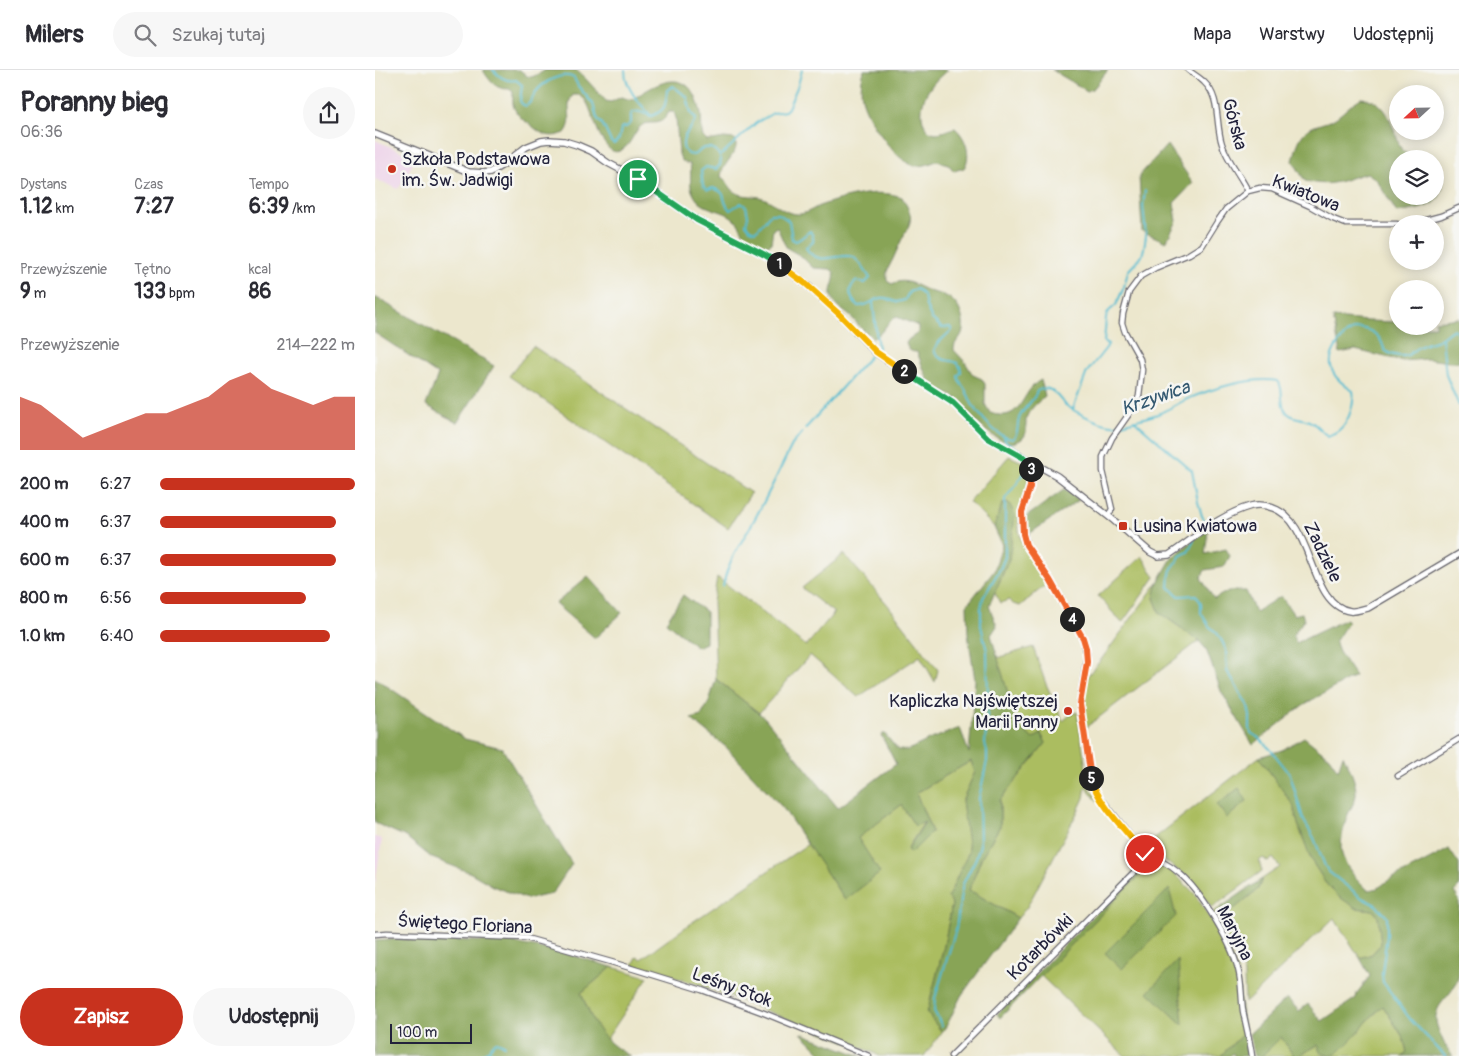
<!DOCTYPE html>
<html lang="pl">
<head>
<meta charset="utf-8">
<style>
  body { margin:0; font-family:Pangolin,sans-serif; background:#f7f7f7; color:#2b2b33; height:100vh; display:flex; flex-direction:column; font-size:19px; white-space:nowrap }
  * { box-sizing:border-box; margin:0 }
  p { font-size:16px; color:#7c7c81 }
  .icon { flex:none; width:28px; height:28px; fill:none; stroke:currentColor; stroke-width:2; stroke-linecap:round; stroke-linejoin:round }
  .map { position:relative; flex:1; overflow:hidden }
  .details { display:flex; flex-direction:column; background:#fff; width:375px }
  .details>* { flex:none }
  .needle { width:32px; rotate:248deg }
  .controls { position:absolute; left:1014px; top:15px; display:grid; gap:10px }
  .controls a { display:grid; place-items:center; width:55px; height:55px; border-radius:50%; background:#fff; box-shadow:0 2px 12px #0003; font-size:25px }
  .scale { position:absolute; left:15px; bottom:12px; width:82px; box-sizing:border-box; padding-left:5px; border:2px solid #22223b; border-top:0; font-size:14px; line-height:18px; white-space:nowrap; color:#22223b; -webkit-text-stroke:4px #f6f6f2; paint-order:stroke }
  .pin { position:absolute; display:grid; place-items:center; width:42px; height:42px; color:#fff; margin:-21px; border:2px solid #fff; border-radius:50%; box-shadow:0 1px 5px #0007 }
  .km { position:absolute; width:25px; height:25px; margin:-12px; border-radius:50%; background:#222; color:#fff; font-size:14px; line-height:25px; text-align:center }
  .round { display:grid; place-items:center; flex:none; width:52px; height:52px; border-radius:26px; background:#f7f7f7 }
  .summary { display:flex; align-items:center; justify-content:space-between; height:85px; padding:0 20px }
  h1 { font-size:28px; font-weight:700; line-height:38px }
  .figures { display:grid; grid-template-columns:repeat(3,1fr); gap:8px; height:85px; padding:5px 20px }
  .figures div { display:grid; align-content:center }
  .figures b { font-size:21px; font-weight:700 }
  .figures small { font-size:14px; font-weight:400 }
  .figures p { font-size:14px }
  .chart { height:140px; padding:10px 20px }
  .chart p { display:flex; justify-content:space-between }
  .chart svg { width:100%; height:90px; margin-top:5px; fill:#c8321e; opacity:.7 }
  .action { display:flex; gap:10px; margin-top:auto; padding:10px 20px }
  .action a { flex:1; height:58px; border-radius:30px; background:#c8321e; color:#fff; font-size:20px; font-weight:700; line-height:58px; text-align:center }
  .action a+a { background:#f7f7f7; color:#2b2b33 }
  ul { padding:0 20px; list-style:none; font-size:16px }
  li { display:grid; grid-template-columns:80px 60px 1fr; align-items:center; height:38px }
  li i { height:12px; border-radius:6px; background:#c8321e }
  header { display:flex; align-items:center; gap:30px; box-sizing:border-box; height:70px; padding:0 25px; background:#fff; border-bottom:1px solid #e1e1e2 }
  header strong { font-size:24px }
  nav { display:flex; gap:28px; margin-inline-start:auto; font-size:18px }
  .search { width:350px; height:45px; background:#f7f7f7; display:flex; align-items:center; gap:12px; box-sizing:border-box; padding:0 18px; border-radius:28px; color:#7c7c81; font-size:19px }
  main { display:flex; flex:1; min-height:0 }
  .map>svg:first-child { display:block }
  .built { fill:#edd1e9 }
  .green { fill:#abbd60; stroke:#66704e; fill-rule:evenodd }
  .forest { fill:#88a456; stroke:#556348 }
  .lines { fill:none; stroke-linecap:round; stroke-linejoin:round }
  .stream { stroke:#53bcd1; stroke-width:2 }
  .minor-casing { stroke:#69676e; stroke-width:7 }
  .tertiary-casing { stroke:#69676e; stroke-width:8 }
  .minor { stroke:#fff; stroke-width:4.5 }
  .tertiary { stroke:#fff; stroke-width:5.5 }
  .split-1-casing { stroke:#fff; stroke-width:10 }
  .split-2-casing { stroke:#fff; stroke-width:10 }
  .split-3-casing { stroke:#fff; stroke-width:10 }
  .split-4-casing { stroke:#fff; stroke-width:10 }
  .split-5-casing { stroke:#fff; stroke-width:10 }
  .split-6-casing { stroke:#fff; stroke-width:10 }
  .split-1 { stroke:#22a559; stroke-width:6 }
  .split-2 { stroke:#f5b400; stroke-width:6 }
  .split-3 { stroke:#22a559; stroke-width:6 }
  .split-4 { stroke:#f0652b; stroke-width:6 }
  .split-5 { stroke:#f0652b; stroke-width:6 }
  .split-6 { stroke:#f5b400; stroke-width:6 }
  .poi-dot { fill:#c8321e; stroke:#f6f6f2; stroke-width:2 }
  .labels { text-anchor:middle; stroke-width:5; stroke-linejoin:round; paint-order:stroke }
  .street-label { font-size:18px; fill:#22223b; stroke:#f6f6f2 }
  .poi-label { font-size:18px; fill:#22223b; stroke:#f6f6f2; text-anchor:start }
  .water-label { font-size:19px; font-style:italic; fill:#335870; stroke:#f6f6f2 }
</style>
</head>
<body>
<header>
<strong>Milers</strong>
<div class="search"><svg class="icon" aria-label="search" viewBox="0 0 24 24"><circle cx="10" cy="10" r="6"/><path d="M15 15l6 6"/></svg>Szukaj tutaj</div>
<nav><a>Mapa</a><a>Warstwy</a><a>Udostępnij</a></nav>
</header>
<main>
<section class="details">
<div class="summary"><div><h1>Poranny bieg</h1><p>06:36</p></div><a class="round"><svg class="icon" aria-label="share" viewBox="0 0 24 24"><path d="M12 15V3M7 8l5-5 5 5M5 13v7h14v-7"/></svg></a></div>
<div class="figures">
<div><p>Dystans</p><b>1.12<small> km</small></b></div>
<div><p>Czas</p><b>7:27</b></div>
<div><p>Tempo</p><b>6:39<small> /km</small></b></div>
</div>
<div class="figures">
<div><p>Przewyższenie</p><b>9<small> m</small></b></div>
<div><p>Tętno</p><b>133<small> bpm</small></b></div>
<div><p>kcal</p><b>86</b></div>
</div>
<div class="chart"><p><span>Przewyższenie</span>214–222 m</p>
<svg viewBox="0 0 160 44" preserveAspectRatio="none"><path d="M0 44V18L10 22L20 30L30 38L40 34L50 30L60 26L70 26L80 22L90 18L100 10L110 6L120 14L130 18L140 22L150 18L160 18V44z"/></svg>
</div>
<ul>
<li><b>200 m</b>6:27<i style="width:100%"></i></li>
<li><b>400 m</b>6:37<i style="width:90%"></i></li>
<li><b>600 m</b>6:37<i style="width:90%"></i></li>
<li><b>800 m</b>6:56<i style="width:75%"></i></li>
<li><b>1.0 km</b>6:40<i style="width:87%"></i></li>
</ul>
<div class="action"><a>Zapisz</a><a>Udostępnij</a></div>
</section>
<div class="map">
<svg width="1084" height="986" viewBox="0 0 1084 986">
  <rect width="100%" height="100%" fill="#f6f6f2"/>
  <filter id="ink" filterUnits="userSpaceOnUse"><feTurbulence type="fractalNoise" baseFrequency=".02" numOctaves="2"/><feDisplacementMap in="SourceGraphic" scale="10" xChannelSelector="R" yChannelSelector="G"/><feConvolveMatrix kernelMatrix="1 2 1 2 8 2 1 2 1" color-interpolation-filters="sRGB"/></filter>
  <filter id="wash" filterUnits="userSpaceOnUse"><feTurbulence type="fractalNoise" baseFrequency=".0096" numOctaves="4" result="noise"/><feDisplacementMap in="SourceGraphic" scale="20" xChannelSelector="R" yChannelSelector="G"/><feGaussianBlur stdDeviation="1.12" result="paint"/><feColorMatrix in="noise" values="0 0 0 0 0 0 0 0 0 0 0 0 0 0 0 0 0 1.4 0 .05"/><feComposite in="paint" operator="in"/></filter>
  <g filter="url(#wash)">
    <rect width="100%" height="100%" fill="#ece7cd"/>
    <path class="built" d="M0 70 41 88 23 119 0 109Z
      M0 767 7 769 0 815Z"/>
    <path class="green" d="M158 276 376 423 353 458 134 306Z
      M634 386 654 395C653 402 653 411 652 418 650 427 645 436 644 445 640 472 658 492 673 513L645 536 638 534 634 530 625 533 619 521 625 511 634 489 627 434 619 457 594 432Z
      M469 484 513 535 563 600 560 612 545 586 483 627 435 585 384 643 341 609 338 532 342 507 431 576 459 543 427 518Z
      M767 486 780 507 747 553 723 526Z
      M783 512 779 528 785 543 824 571 710 658 707 623 713 605 725 591Z
      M658 577 671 614 688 651 695 645 702 642 714 717 738 748 736 750 711 716 709 728 701 745 652 837 643 848 594 820 607 786 625 756V730L671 673 666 664 658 669 642 654 622 588Z
      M884 687 919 735 923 754 936 790 953 816 981 838 998 840 1003 847 1006 874 997 884 985 888 959 848 870 933 869 904 866 893 838 842 845 838 851 845 883 819 887 809 905 797 898 788 893 792 888 788 884 791 887 801 837 838 812 807 782 785 768 777Z
      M596 691 600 702 587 731 595 781 573 827 577 834 569 876 552 943 567 962 549 986H504L497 982 328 916 258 895 262 887 266 889 319 851 433 774 469 829 482 768 526 735 550 751 532 779 557 762 541 723Z
      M779 790 796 800 819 823 839 854 852 878 862 900 869 963 845 986H750L666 906ZM794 820 747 899 731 882Z
      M237 897 273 907 231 970C218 957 213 939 206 923Z
      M1008 936 1028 967 1032 982 1027 986H923L943 975 974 971 996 947Z
      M906 967 919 986H887Z"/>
    <path class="forest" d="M108 0H145L152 6 157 7 171 0H201L210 8 231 31 236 32 246 27 257 30C291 5 317 0 326 44 327 52 326 60 328 67L332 71 349 68 360 69C366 83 347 92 346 107 354 111 353 118 362 123 370 127 379 125 388 128 400 132 409 144 422 144 429 145 438 139 444 136 471 127 499 118 527 127 540 150 537 149 526 171 523 177 521 183 518 189 513 199 511 200 512 211L517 214C532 206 543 218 557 222 565 224 572 225 578 231 584 236 587 245 588 252 590 270 579 268 579 280L590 292 598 305 607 309 610 314V334L615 343C649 354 645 320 666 310L670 326C664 331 655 339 652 346 649 353 654 362 648 368 632 383 604 356 594 344 590 340 588 335 585 331 576 324 564 321 556 313L552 308 542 282C535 282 533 280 531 273L534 269 543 263V256L522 247C511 251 509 264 498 268 494 264 490 262 486 258 482 254 479 249 475 246 468 240 458 235 456 225 455 217 461 211 459 202L455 199 438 198 426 186 412 178 409 173 402 157 398 159 396 174C391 176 386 177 381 175 368 170 368 156 358 148 346 138 327 141 319 125 313 115 317 105 315 94 308 93 306 91 304 84L301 48 299 42H294C285 60 274 48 265 57 258 64 256 74 248 79 229 94 218 43 212 33 210 29 207 27 204 25H198C188 37 201 49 190 63 172 70 166 63 153 53 147 50 142 44 139 38 137 33 138 27 138 22 133 17 132 20 126 18 118 16 112 7 108 0Z
      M489 0H573C556 12 541 33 549 54 551 58 553 61 557 62 565 65 572 59 580 58 591 67 597 86 589 98L579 101 573 94 562 91C556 93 550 96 543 96 523 97 489 45 487 27 485 18 487 8 489 0Z
      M677 0H733L719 18 712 21Z
      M986 28C1011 30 1014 48 1022 68 1024 73 1025 79 1029 82 1038 89 1049 83 1058 89H1022V126H1060V90C1065 95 1067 101 1068 108 1070 138 1044 139 1022 143L1001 109 992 103C965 110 959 118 930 111L918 91C922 76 924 62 940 56 947 53 955 52 962 47 970 41 977 33 986 28Z
      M792 75 818 113 799 133 802 151 791 172 767 161 764 106Z
      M0 227 119 296 82 353 51 335 63 305 0 263Z
      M958 248 993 251 1022 252V256H1060V251L1084 248V292H1074L1053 289 1028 291 980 280 965 283Z
      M690 419 704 430 651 466 648 449Z
      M634 433 640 445 634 489 614 536 622 556 616 565 642 654 658 669 666 664 671 673 625 730V756L607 786 594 820 643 848 586 926 572 955 567 962 552 943 569 876 577 834 573 827 594 781 587 731 600 702 596 691 541 723 557 762 536 783 532 780 550 752 540 756 526 735 483 768 505 803 470 830 408 738 351 677 316 649 326 646 334 632 341 609 390 648 463 738 521 694 506 665 509 663 523 680H533L556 669 585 658 594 683 600 610 593 564 592 535 619 501 627 475 619 457 627 434Z
      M833 460 830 484 851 479 855 486 849 497 830 500 826 508 839 529 853 521H871L880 542 906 526 919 545 927 543 929 550 918 565 921 573 971 549 973 552 960 572 964 582 980 606 928 635 878 675 846 621 831 579 824 571 785 543 779 528 783 512 797 488 818 470Z
      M213 506 247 543 220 568 180 534Z
      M308 525 331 542V573L322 577 291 552Z
      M0 608 90 669 127 678 197 794 177 824 152 829 120 817 96 803 57 788 31 767 0 753Z
      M929 667 954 687 963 700 968 685C974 696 982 713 981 725 980 733 974 740 972 747 969 756 966 768 966 778 967 794 982 810 993 820 1007 819 1007 813 1018 808 1037 799 1056 789 1074 779L1084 794V817L1079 822 1084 830V875L1082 881C1084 886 1084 890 1084 896 1084 900 1084 904 1083 908 1076 932 1050 934 1066 966 1069 974 1073 980 1078 986H1027L1032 982 1028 967 1008 936 996 947 980 966 963 983 955 986 946 983 943 975 923 986H919L906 967 887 986H879L874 964 912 928 924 941 933 934 947 951 981 928 982 923 995 906 985 888 997 884 1006 874 1003 847 998 840 981 838 964 827 953 816 936 790 923 754 918 735 884 687 907 680Z
      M864 718 872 731 852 748 842 735Z
      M774 788 779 790 625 948 622 944Z
      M887 809 883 819 851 846 845 838Z
      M794 819 801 846 747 899 730 883Z
      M26 869 133 872 186 882 237 897 206 923C219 954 224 969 255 986H0V871Z
      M803 890 808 955 773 922Z
      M426 963 486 986H449Z
      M869 963 874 986H859L858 983 855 986H845Z"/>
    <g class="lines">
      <path class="stream" d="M118 0C125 7 131 12 141 10L147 15 145 31 147 34 151 36C156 33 157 28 160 23 168 12 187 1 199 8L203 16 218 34 222 48 228 55 236 72 239 74 244 69 246 58 248 57H251L256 53V44C263 38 268 44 276 46 291 41 291 34 292 20L298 16 312 27 316 43 321 49C318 58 308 63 308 74 308 81 313 87 321 84 325 82 323 81 327 79 336 75 343 81 346 89L345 95 341 99 331 97 326 101 328 116 333 120 338 118C355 124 344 128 355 140L366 133 371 136 373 146 371 154 375 159 380 161 383 159 395 144H404L414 151 417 169 421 171C427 169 430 164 435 161 438 165 439 168 438 172L431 178C444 199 465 181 478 187 485 191 491 202 495 208L490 213 482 211C471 218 475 229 483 236 493 236 498 230 506 228 513 226 516 232 522 232 523 232 529 230 530 230L534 222 542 219 549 226 551 236 557 249 567 258 575 257 577 260 564 272 559 280C560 283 562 286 564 287 571 294 585 286 586 302L583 306C584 313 589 316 592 323 594 326 595 330 597 334 606 347 622 368 638 369 645 361 641 357 644 349 647 338 659 332 662 321 678 312 683 330 692 336 702 343 730 357 742 355 755 352 769 348 783 344 792 340 801 335 810 330 836 319 876 306 903 311 909 319 905 329 909 338 914 349 925 347 934 351 942 354 946 362 953 366 957 364 961 363 964 360 974 352 980 333 978 321 959 309 948 296 962 275 966 269 973 262 980 259 989 256 1002 263 1006 271 1008 274 1008 279 1011 281 1015 285 1024 286 1029 286 1036 285 1037 281 1042 278 1047 275 1057 272 1063 270 1070 267 1072 262 1079 259L1082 262V269L1084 272
        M250 0C250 18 264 33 276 46
        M345 86 381 53 398 43 410 41 413 38 423 15 427 0
        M498 233 503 279
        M1067 268 1071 305 1084 336
        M698 339 712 302 731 278 733 274 729 272 731 248 733 242 741 235 749 217 753 201 767 186 769 178 771 166 768 136 770 121
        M759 350 817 401 823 432 827 446 830 451 829 456
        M430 359 496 285
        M629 367 630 371 646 381 651 383 652 386
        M819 470 813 482 805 486C803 493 799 495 796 500 794 505 795 512 794 517L804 526 821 525 826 533V543L834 556 842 563 848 573 851 580 852 601 873 636 875 646V658L876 663 884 668 896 680 915 704 928 749 939 768 950 796 954 802 987 828 1001 835 1012 847V865L1007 903 1008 912 1035 949 1070 986
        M348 516C353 491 362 480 374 459 390 432 403 403 417 375L427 363
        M567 956 559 941 560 928 581 859 586 824 588 814 601 788 605 775 604 728 612 691V682L610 674 613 631 612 581 606 556V539L608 528 625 499 630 487V429L646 408 650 401 651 393
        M113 981 133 986
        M103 986 113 981 118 974 122 972 129 975
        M141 986 144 983"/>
    </g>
  </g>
  <g filter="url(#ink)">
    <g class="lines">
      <defs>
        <path id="minor" d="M813 0C818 4 824 7 829 12 846 28 840 53 847 74 853 91 865 105 873 121
          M1036 154 1066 146 1084 138
          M656 392 655 417 647 442V454L650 470 651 475 675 510 708 568 712 584 705 634 714 703 722 723 767 781 768 785
          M733 446 737 439 728 401V387L737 368 761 334 764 326 767 300 765 289 750 262 747 253 748 244 754 222 766 206 780 198 814 184 827 176 842 152 851 139 873 121 885 118 897 119 935 136 958 149 971 154H1022
          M1023 706 1084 669
          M768 785 770 784C782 789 794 794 804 803 826 821 856 872 863 899 867 913 866 927 868 941 871 956 875 971 877 986
          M0 864 12 863 151 868 236 892 327 920 389 943 494 986
          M576 986 767 794 768 785"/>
        <path id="tertiary" d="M0 64 94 102 109 103 116 102 129 94 151 77 166 71 174 70 189 71 202 75 216 81 233 93 263 109 322 150 390 185 410 199 431 214 464 244 501 283 578 333 613 368 682 406 737 449 775 482 783 486 794 485C821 467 844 445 876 436 883 434 891 435 898 438 939 452 934 535 975 541 981 542 987 539 993 538L1084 484"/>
      </defs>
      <use href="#minor" class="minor-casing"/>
      <use href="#tertiary" class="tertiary-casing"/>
      <use href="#minor" class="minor"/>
      <use href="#tertiary" class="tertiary"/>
    </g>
  </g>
  <g class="lines" filter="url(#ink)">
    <defs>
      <path id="split-1" d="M263 109 322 150 390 185 404 194"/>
      <path id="split-2" d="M404 194 431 214 464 244 501 282 529 301"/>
      <path id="split-3" d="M529 301 578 333 613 368 656 392V399"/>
      <path id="split-4" d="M656 399 655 417 647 442 648 464 651 475 675 510 697 549"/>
      <path id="split-5" d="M697 549 708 568 711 578 712 592 705 634 716 708"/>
      <path id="split-6" d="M716 708C722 732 751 761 767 781L768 785 770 784"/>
    </defs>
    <use href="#split-1" class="split-1-casing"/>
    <use href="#split-2" class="split-2-casing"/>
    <use href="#split-3" class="split-3-casing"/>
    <use href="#split-4" class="split-4-casing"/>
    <use href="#split-5" class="split-5-casing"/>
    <use href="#split-6" class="split-6-casing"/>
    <use href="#split-1" class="split-1"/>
    <use href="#split-2" class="split-2"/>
    <use href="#split-3" class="split-3"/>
    <use href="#split-4" class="split-4"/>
    <use href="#split-5" class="split-5"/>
    <use href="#split-6" class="split-6"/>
  </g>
  <g class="poi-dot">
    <circle cx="17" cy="99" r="5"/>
    <rect x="743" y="451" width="10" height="10" rx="2.5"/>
    <circle cx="693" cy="641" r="5"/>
  </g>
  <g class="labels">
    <g class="street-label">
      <text transform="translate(860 54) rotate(75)" y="6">Górska</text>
      <text transform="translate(931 123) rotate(22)" y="6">Kwiatowa</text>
      <text transform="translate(948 482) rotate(64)" y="6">Zadziele</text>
      <text transform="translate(90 854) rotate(3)" y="6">Świętego Floriana</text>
      <text transform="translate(860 863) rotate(63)" y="6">Maryjna</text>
      <text transform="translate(665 877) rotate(-45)" y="6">Kotarbówki</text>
      <text transform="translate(357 917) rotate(20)" y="6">Leśny Stok</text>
    </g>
    <g class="poi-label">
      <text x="27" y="95">Szkoła Podstawowa<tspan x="27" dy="21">im. Św. Jadwigi</tspan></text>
      <text x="758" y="462">Lusina Kwiatowa</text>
      <text x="683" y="637" text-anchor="end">Kapliczka Najświętszej<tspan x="683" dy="21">Marii Panny</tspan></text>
    </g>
    <g class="water-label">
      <text transform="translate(780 327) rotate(-19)" y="7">Krzywica</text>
    </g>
  </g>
</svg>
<div class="controls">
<a><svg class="needle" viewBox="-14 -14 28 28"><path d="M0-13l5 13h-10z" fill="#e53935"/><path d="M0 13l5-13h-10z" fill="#7c7c81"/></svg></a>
<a><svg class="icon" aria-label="layers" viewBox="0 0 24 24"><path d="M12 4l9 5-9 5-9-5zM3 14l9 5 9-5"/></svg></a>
<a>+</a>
<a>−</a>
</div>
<div class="scale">100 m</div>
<div class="pin" style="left:263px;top:109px;background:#1e9e55"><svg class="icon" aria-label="arrive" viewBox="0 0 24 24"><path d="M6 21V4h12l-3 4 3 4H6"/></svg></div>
<div class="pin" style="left:770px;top:784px;background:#d93025"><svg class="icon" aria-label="check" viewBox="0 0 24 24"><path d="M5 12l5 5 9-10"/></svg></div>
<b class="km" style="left:404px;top:194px">1</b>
<b class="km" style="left:529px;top:301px">2</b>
<b class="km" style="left:656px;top:399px">3</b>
<b class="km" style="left:697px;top:549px">4</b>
<b class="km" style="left:716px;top:708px">5</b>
</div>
</main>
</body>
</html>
